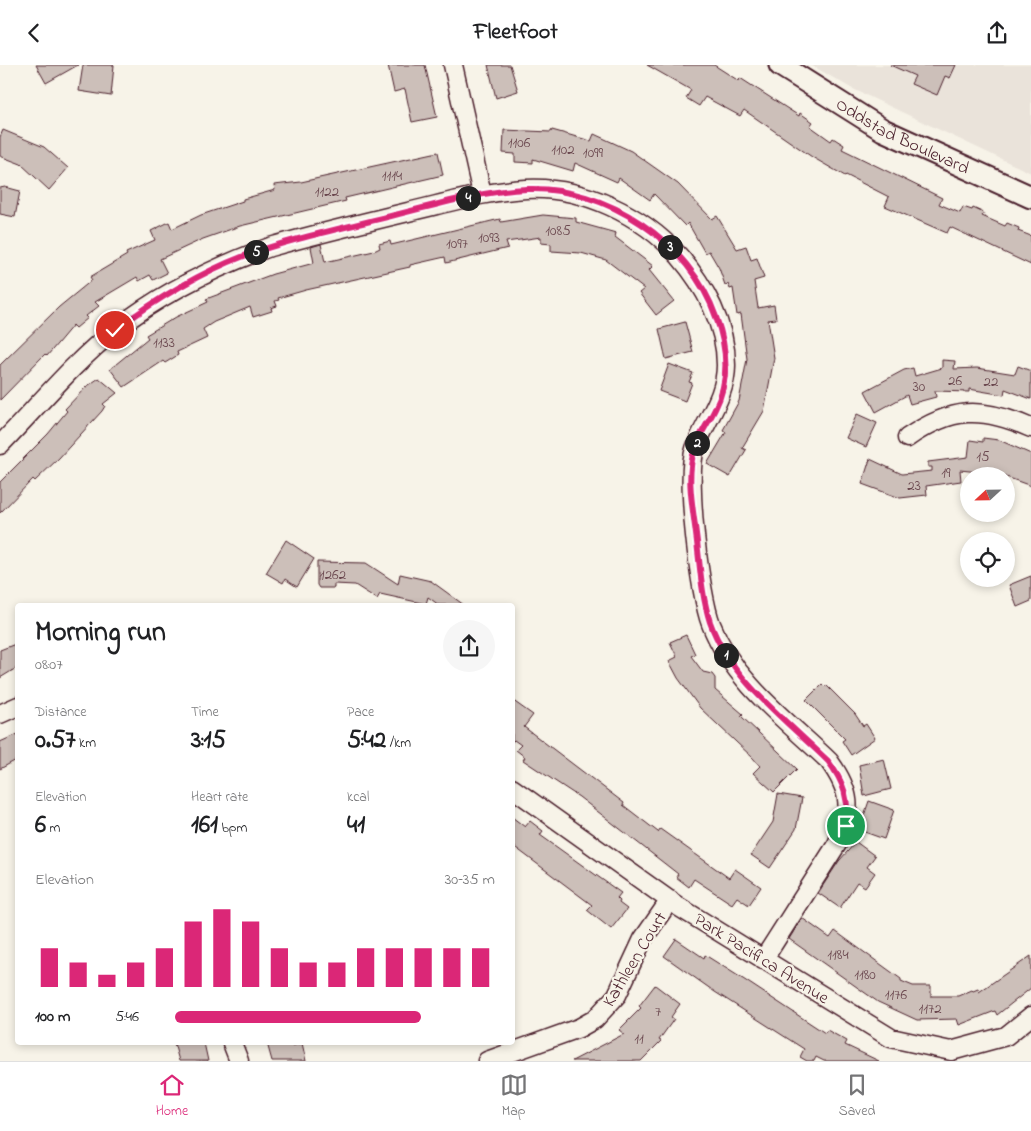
<!DOCTYPE html>
<html lang="en">
<head>
<meta charset="utf-8">
<style>
  body { margin:0; font-family:"Indie Flower",sans-serif; background:#f6f6f6; color:#202124; height:100vh; display:flex; flex-direction:column; font-size:19px; white-space:nowrap }
  * { box-sizing:border-box; margin:0 }
  p { font-size:16px; color:#757577 }
  .icon { flex:none; width:28px; height:28px; fill:none; stroke:currentColor; stroke-width:2; stroke-linecap:round; stroke-linejoin:round }
  .map { position:relative; flex:1; overflow:hidden }
  .drawer { position:absolute; left:15px; top:538px; width:500px; height:442px; display:flex; flex-direction:column; background:#fff; border-radius:5px; box-shadow:0 2px 8px #0003 }
  .drawer>* { flex:none }
  .needle { width:32px; rotate:248deg }
  .fabs { position:absolute; left:960px; top:402px; display:grid; gap:10px }
  .fabs a { display:grid; place-items:center; width:55px; height:55px; border-radius:50%; background:#fff; box-shadow:0 2px 8px #0003; font-size:25px }
  .pin { position:absolute; display:grid; place-items:center; width:42px; height:42px; color:#fff; margin:-21px; border:2px solid #fff; border-radius:50%; box-shadow:0 1px 5px #0007 }
  .km { position:absolute; width:25px; height:25px; margin:-12px; border-radius:50%; background:#222; color:#fff; font-size:14px; line-height:25px; text-align:center }
  .round { display:grid; place-items:center; flex:none; width:52px; height:52px; border-radius:26px; background:#f6f6f6 }
  .summary { display:flex; align-items:center; justify-content:space-between; height:85px; padding:0 20px }
  h1 { font-size:28px; font-weight:700; line-height:38px }
  .stats { display:grid; grid-template-columns:repeat(3,1fr); gap:8px; height:85px; padding:5px 20px }
  .stats div { display:grid; align-content:center }
  .stats b { font-size:25px; font-weight:700 }
  .stats small { font-size:14px; font-weight:400 }
  .stats p { font-size:14px }
  .chart { height:140px; padding:10px 20px }
  .chart p { display:flex; justify-content:space-between }
  .chart svg { width:100%; height:90px; margin-top:5px; stroke:#db2777; stroke-width:6 }
  ul { padding:0 20px; list-style:none; font-size:16px }
  li { display:grid; grid-template-columns:80px 60px 1fr; align-items:center; height:38px }
  li i { height:12px; border-radius:6px; background:#db2777 }
  header { display:flex; justify-content:space-between; align-items:center; height:65px; padding:0 20px; background:#fff; font-size:22px; font-weight:700 }
  .dock { display:flex; justify-content:space-around; align-items:center; height:70px; border-top:1px solid #e0e0e0; background:#fff; font-size:14px; color:#757577 }
  .dock a { display:grid; justify-items:center; gap:2px }
  .dock .on { color:#db2777 }
  .map>svg:first-child { display:block }
  .built { fill:#eae3da }
  .building { fill:#ccbfb9; stroke:#4a1f2b }
  .lines { fill:none; stroke-linecap:round; stroke-linejoin:round }
  .minor-casing { stroke:#4a1f2b; stroke-width:21 }
  .tertiary-casing { stroke:#4a1f2b; stroke-width:25 }
  .minor { stroke:#f7f3e8; stroke-width:18 }
  .tertiary { stroke:#f7f3e8; stroke-width:21 }
  .route-casing { stroke:#fff; stroke-width:10 }
  .route { stroke:#db2777; stroke-width:6 }
  .labels { text-anchor:middle; stroke-width:4.5; stroke-linejoin:round; paint-order:stroke }
  .number-label { font-size:15px; fill:#6a474e }
  .street-label { font-size:18px; fill:#4a1f2b; stroke:#f7f3e8 }
</style>
</head>
<body>
<header><svg class="icon" aria-label="back" viewBox="0 0 24 24"><path d="M15 5l-7 7 7 7"/></svg>Fleetfoot<svg class="icon" aria-label="share" viewBox="0 0 24 24"><path d="M12 15V3M7 8l5-5 5 5M5 13v7h14v-7"/></svg></header>
<div class="map">
<svg width="1031" height="996" viewBox="0 0 1031 996">
  <rect width="100%" height="100%" fill="#f7f3e8"/>
  <filter id="ink" filterUnits="userSpaceOnUse"><feTurbulence type="fractalNoise" baseFrequency=".02" numOctaves="2"/><feDisplacementMap in="SourceGraphic" scale="10" xChannelSelector="R" yChannelSelector="G"/><feConvolveMatrix kernelMatrix="1 2 1 2 8 2 1 2 1" color-interpolation-filters="sRGB"/></filter>
  <g filter="url(#ink)">
    <path class="built" d="M811 0H1031V108L851 23Z"/>
    <path class="building" d="M36 0H78L46 18Z
      M83 0H114L111 31 79 26Z
      M388 0H425L437 52 412 57 405 24 394 27Z
      M488 0H510L518 26 496 33Z
      M647 0H714L739 16 740 13 799 51 800 48 813 57 810 61 831 76 833 73 844 80 842 84 942 133 939 139 960 148 963 142 972 145 973 143 984 148 982 151 1005 161 1007 158 1019 163 1018 166 1031 171V200L950 162 947 168 885 141 889 132 846 110 845 111 812 92 744 45 740 51 705 32 699 41 686 33 691 25Z
      M890 0H956L950 13 945 11 937 30 911 19 915 11Z
      M3 65 44 82 68 103 49 125 21 99 0 91V72Z
      M504 65 551 67 552 65 591 76 594 69 631 86 678 119 712 154 717 151 737 184 746 181 751 195 757 193 764 213 754 216 758 243 774 240 776 254 768 255 774 293 764 346 742 383 746 385 730 412 707 399 726 367 723 365 739 336 747 294 741 249 737 250 733 223 730 224 728 219 725 220 719 203 709 186 705 188 688 158 685 161 654 129 650 135 619 113 617 117 575 98 573 106 533 94V98L515 97V89L503 88Z
      M438 87 443 110 345 133 346 136 240 161 203 174 160 194 167 208 153 215 150 210 139 216 137 212 95 237 99 241 86 251 88 253 76 263 73 260 47 291 45 289 0 335V300L59 242 92 215 90 212 127 190 126 188 155 175 151 166 169 157 172 164 201 150 243 136V134L275 125 274 120 301 117Z
      M5 122 20 126 15 152 0 149V123Z
      M543 150 576 153V157L616 168 615 172 653 201 649 205 674 236 656 250 639 228 644 224 606 195 581 188 551 186V179L541 178V172L506 177 508 183 446 198 445 192 410 200V202L306 225 278 233 279 235 275 236 277 241 271 243 272 246 253 252 250 242 214 257 203 264 207 273 177 287 178 290 165 298 163 296 124 322 110 304 148 273 146 270 176 252 208 237 206 234 273 209 314 198 311 182 321 179 325 197 374 186 380 183 379 179 390 176 391 180 500 154 501 157Z
      M685 257 693 287 666 294 659 264Z
      M942 295 955 296 954 304 977 303 1015 309 1018 301 1031 306V334L1005 324 1004 330 969 324V327L935 326 936 332 910 339 907 330 876 347 865 326 904 305 913 303 915 311 942 303Z
      M669 299 693 308 689 317 692 318 685 336 659 326Z
      M99 313 117 328 103 339 105 341 102 346 59 393 35 416 33 414 0 448V417L48 369 67 346 65 344 86 322Z
      M857 349 877 358 866 382 846 373Z
      M983 373 999 375 1031 389V421L998 409 960 405 961 416 926 421 927 430 900 433 862 419 870 394 902 409 932 406V402H928V397L968 392 970 375 983 377Z
      M286 475 314 494 297 522 285 514 283 518 266 508Z
      M317 497 366 498 398 519 400 509 431 516 464 540H439L428 532 426 539 380 529 377 534 355 520 334 519V523H319L317 520Z
      M1031 511V536L1017 542 1009 520Z
      M686 570 695 589 691 591 703 607 712 609 715 613V625L743 649 741 651 797 704 774 727 753 708 760 701 753 693 700 643 678 613 669 596 677 592 670 577Z
      M18 578V602L0 613V585Z
      M822 619 825 622 826 620 855 649 863 661 866 659 875 673 851 690 842 676 845 674 806 635Z
      M512 635 533 650 524 662 624 738 623 740 658 767 660 764 729 813 735 804 761 822 749 840 737 832 732 839 694 814 689 822 676 812 678 809 579 732 523 695 525 692 516 685 521 680 514 675 512 677Z
      M18 669V694L0 704V677Z
      M884 694 891 724 864 731 859 700Z
      M778 729 802 733 796 764 770 803 751 790 773 757Z
      M869 736 894 745 884 774 859 765Z
      M512 752 525 762 530 756 543 766 540 770 621 828 617 833 620 836 619 838 627 844 611 864 587 845 592 840 512 780Z
      M856 777 875 791 867 802 875 808 865 822 857 817 840 843 818 828 839 796Z
      M802 853 830 873 835 866 901 914V916L913 921H931V931H958L972 925 973 926 978 924 979 927 1031 891V923L997 950 995 946 959 960 957 954 917 955 878 937 789 874Z
      M676 874 704 893 705 890 743 914 825 968 827 965 847 976 845 980 879 996H824L816 992 814 996H807L800 992 804 984 715 927 664 891Z
      M655 920 680 939 671 952 674 954 659 975 661 976 641 996H572L624 969 619 965 641 943 639 941Z
      M174 978H204L208 996H179Z
      M267 978H292V981L302 978 306 996H272Z"/>
    <g class="lines">
      <defs>
        <path id="minor" d="M453 0 482 129
          M907 373C952 342 981 341 1031 363
          M0 380C38 341 73 298 116 264 163 227 215 202 270 182 316 169 362 158 408 147 447 138 486 126 526 124 583 121 642 150 679 191 705 221 726 260 726 300 726 333 705 355 695 384 685 412 700 531 711 559 733 616 786 655 829 696 851 726 853 745 837 779L763 895
          M0 649 18 641
          M512 723 679 842 891 973 951 986 1006 971 1031 951
          M232 978 239 996
          M487 996 579 963 595 954 617 930 643 874 670 835"/>
        <g id="tertiary">
          <path id="s1" d="M780 0 883 65 1031 132"/>
        </g>
      </defs>
      <use href="#minor" class="minor-casing"/>
      <use href="#tertiary" class="tertiary-casing"/>
      <use href="#minor" class="minor"/>
      <use href="#tertiary" class="tertiary"/>
    </g>
  </g>
  <g class="lines" filter="url(#ink)">
    <defs>
      <path id="route" d="M115 265C155 235 197 209 244 191 290 174 339 164 387 152 433 141 480 126 527 124 606 121 690 177 716 252 727 282 730 315 715 344 708 359 698 371 694 386 686 413 693 443 696 469 700 498 701 529 710 557 730 614 786 655 828 696 844 717 850 735 846 761"/>
    </defs>
    <use href="#route" class="route-casing"/>
    <use href="#route" class="route"/>
  </g>
  <g class="labels">
    <g class="number-label">
      <text x="519" y="82">1106</text>
      <text x="563" y="89">1102</text>
      <text x="593" y="92">1099</text>
      <text x="392" y="115">1114</text>
      <text x="327" y="131">1122</text>
      <text x="558" y="170">1085</text>
      <text x="489" y="177">1093</text>
      <text x="457" y="183">1097</text>
      <text x="164" y="282">1133</text>
      <text x="955" y="320">26</text>
      <text x="991" y="321">22</text>
      <text x="919" y="326">30</text>
      <text x="983" y="396">15</text>
      <text x="946" y="412">19</text>
      <text x="914" y="425">23</text>
      <text x="333" y="514">1262</text>
      <text x="838" y="894">1184</text>
      <text x="865" y="914">1180</text>
      <text x="896" y="934">1176</text>
      <text x="930" y="948">1172</text>
      <text x="658" y="951">7</text>
      <text x="639" y="978">11</text>
    </g>
    <g class="street-label">
      <text dy="6" stroke="none"><textPath href="#s1" startOffset="142">Oddstad Boulevard</textPath></text>
      <text transform="translate(762 893) rotate(32)" y="6">Park Pacifica Avenue</text>
      <text transform="translate(634 894) rotate(-59)" y="6">Kathleen Court</text>
    </g>
  </g>
</svg>
<div class="fabs">
<a><svg class="needle" viewBox="-14 -14 28 28"><path d="M0-13l5 13h-10z" fill="#e53935"/><path d="M0 13l5-13h-10z" fill="#757577"/></svg></a>
<a><svg class="icon" aria-label="locate" viewBox="0 0 24 24"><circle cx="12" cy="12" r="6"/><path d="M12 2v4M12 18v4M2 12h4M18 12h4"/></svg></a>
</div>
<div class="pin" style="left:846px;top:761px;background:#1e9e55"><svg class="icon" aria-label="arrive" viewBox="0 0 24 24"><path d="M6 21V4h12l-3 4 3 4H6"/></svg></div>
<div class="pin" style="left:115px;top:265px;background:#d93025"><svg class="icon" aria-label="check" viewBox="0 0 24 24"><path d="M5 12l5 5 9-10"/></svg></div>
<b class="km" style="left:726px;top:590px">1</b>
<b class="km" style="left:697px;top:378px">2</b>
<b class="km" style="left:670px;top:182px">3</b>
<b class="km" style="left:468px;top:133px">4</b>
<b class="km" style="left:256px;top:187px">5</b>
<section class="drawer">
<div class="summary"><div><h1>Morning run</h1><p>08:07</p></div><a class="round"><svg class="icon" aria-label="share" viewBox="0 0 24 24"><path d="M12 15V3M7 8l5-5 5 5M5 13v7h14v-7"/></svg></a></div>
<div class="stats">
<div><p>Distance</p><b>0.57<small> km</small></b></div>
<div><p>Time</p><b>3:15</b></div>
<div><p>Pace</p><b>5:42<small> /km</small></b></div>
</div>
<div class="stats">
<div><p>Elevation</p><b>6<small> m</small></b></div>
<div><p>Heart rate</p><b>161<small> bpm</small></b></div>
<div><p>kcal</p><b>41</b></div>
</div>
<div class="chart"><p><span>Elevation</span>30–35 m</p>
<svg viewBox="0 0 160 44" preserveAspectRatio="none"><path d="M5 44V25M15 44V32M25 44V38M35 44V32M45 44V25M55 44V12M65 44V6M75 44V12M85 44V25M95 44V32M105 44V32M115 44V25M125 44V25M135 44V25M145 44V25M155 44V25"/></svg>
</div>
<ul>
<li><b>100 m</b>5:46<i style="width:77%"></i></li>
</ul>
</section>
</div>
<nav class="dock">
<a class="on"><svg class="icon" aria-label="home" viewBox="0 0 24 24"><path d="M3 11l9-7 9 7M6 9v11h12V9"/></svg>Home</a>
<a><svg class="icon" aria-label="map" viewBox="0 0 24 24"><path d="M3 6l6-2 6 2 6-2v14l-6 2-6-2-6 2zM9 4v14M15 6v14"/></svg>Map</a>
<a><svg class="icon" aria-label="saved" viewBox="0 0 24 24"><path d="M7 4h10v16l-5-4-5 4z"/></svg>Saved</a>
</nav>
</body>
</html>
